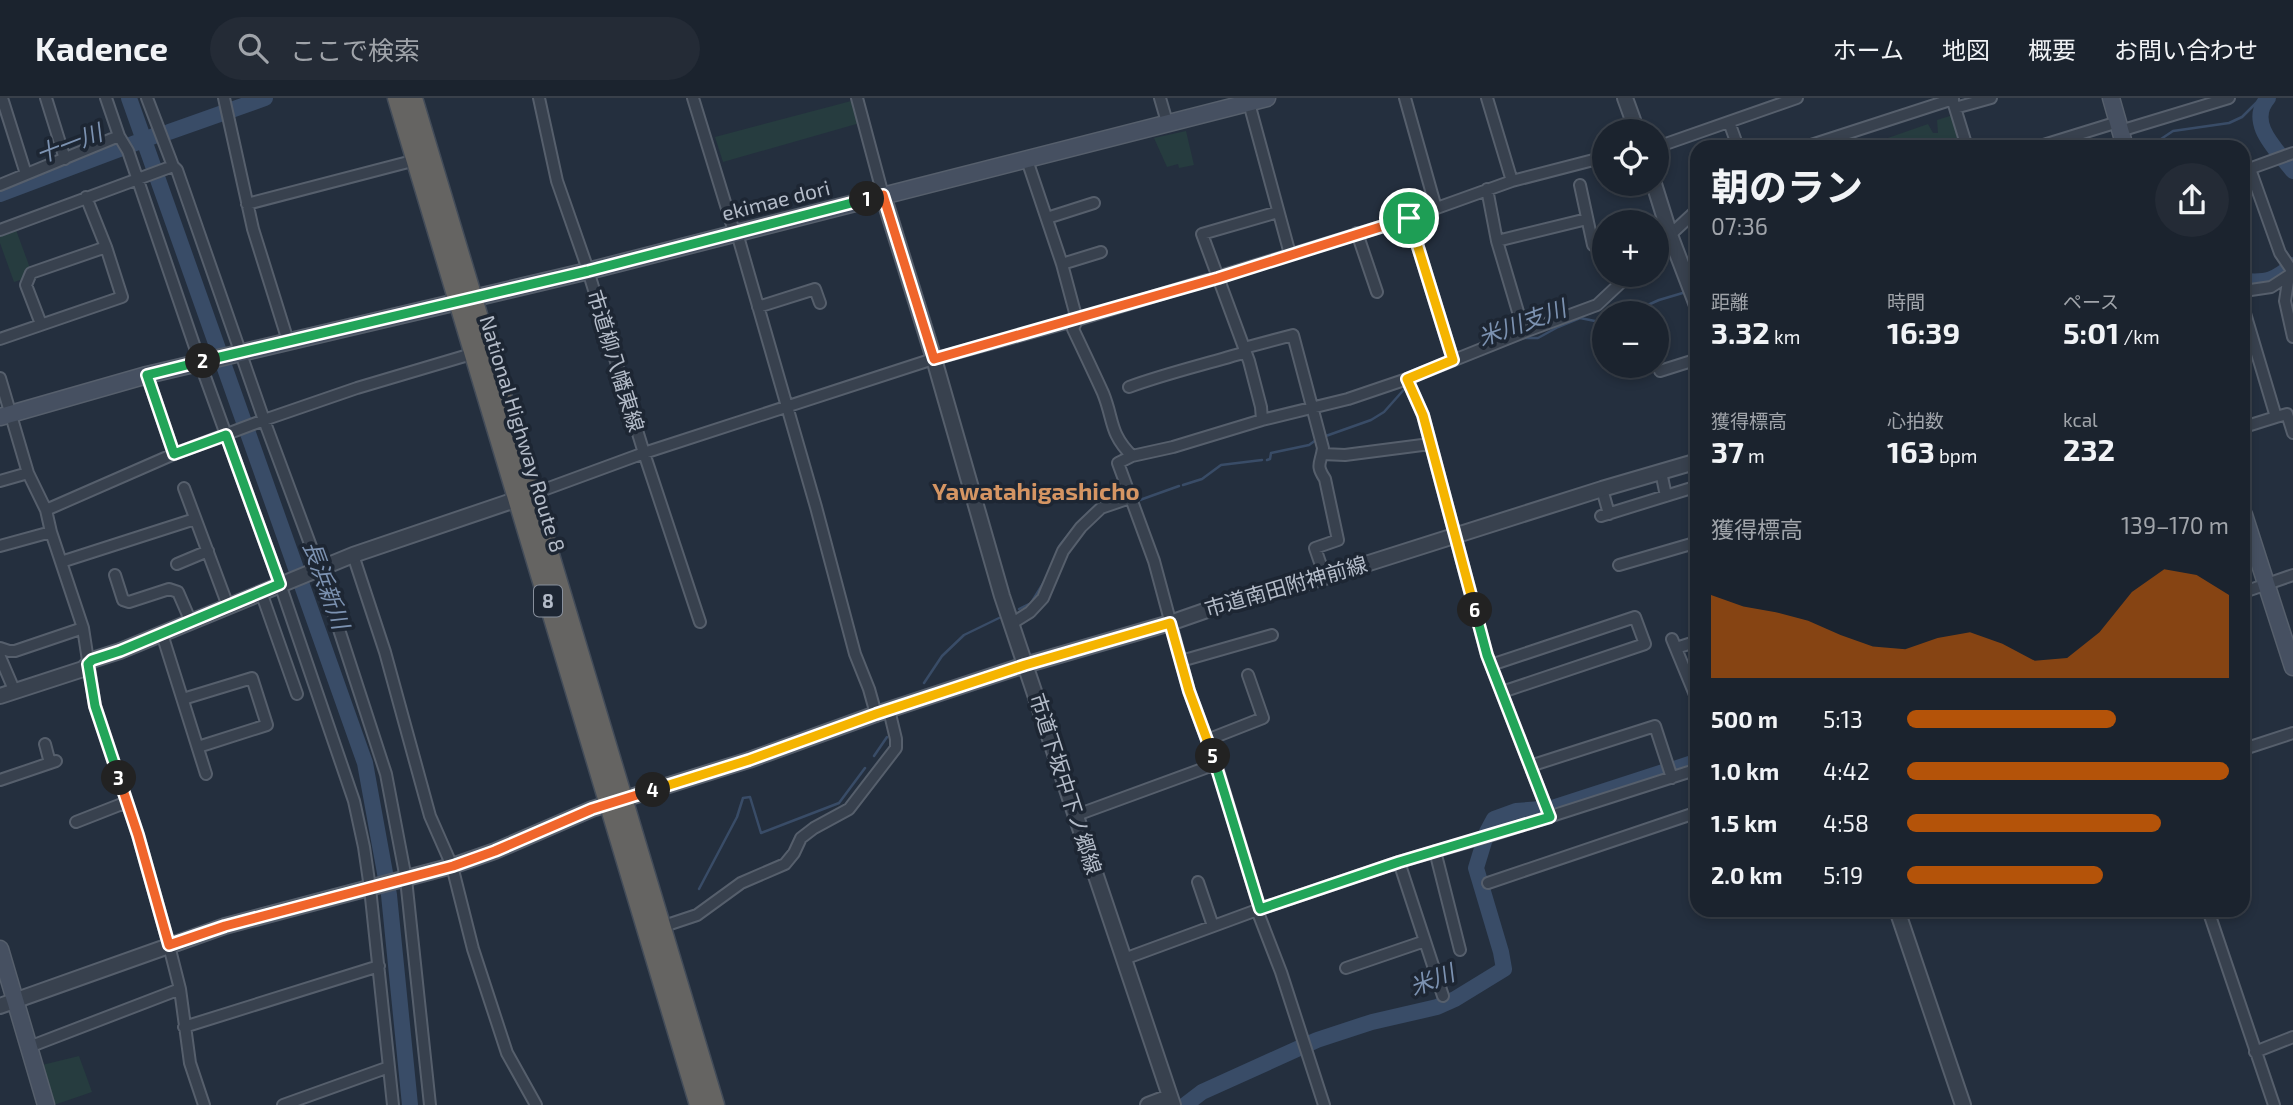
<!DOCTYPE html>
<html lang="ja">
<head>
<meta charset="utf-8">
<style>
  body { margin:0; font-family:"Exo 2","Noto Sans JP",sans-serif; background:#242b36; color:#f1f3f6; height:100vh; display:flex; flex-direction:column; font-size:26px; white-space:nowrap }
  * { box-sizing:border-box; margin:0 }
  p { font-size:23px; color:#a0a4aa }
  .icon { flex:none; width:38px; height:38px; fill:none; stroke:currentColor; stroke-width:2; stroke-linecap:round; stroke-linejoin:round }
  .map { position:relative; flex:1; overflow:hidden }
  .panel { position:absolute; left:1690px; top:42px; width:560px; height:777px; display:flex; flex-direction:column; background:#1b232e; border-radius:21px; box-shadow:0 4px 10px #0003,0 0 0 2px #39404a }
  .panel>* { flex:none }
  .fabs { position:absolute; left:1592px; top:21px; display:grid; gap:14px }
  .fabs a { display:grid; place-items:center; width:77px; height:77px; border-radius:50%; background:#1b232e; box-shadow:0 4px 10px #0003,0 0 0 2px #39404a; font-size:35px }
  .pin { position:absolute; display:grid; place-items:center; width:60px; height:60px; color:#fff; margin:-30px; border:4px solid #fff; border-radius:50%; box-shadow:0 2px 7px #0007 }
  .km { position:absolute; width:35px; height:35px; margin:-18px; border-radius:50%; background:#222; color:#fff; font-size:19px; line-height:35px; text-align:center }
  .round { display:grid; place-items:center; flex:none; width:74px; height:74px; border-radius:37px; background:#242b36 }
  .head { display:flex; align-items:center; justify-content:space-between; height:119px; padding:0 21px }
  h1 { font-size:38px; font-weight:700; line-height:52px }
  .figures { display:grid; grid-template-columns:repeat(3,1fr); gap:10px; height:119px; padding:7px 21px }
  .figures div { display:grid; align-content:center }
  .figures b { font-size:30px; font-weight:700 }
  .figures small { font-size:19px; font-weight:400 }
  .figures p { font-size:19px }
  .chart { height:196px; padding:14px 21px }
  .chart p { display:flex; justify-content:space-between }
  .chart svg { width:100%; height:126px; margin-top:7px; fill:#b45309; opacity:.7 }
  ul { padding:0 21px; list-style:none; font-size:23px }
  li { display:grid; grid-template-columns:112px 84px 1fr; align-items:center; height:52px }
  li i { height:18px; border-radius:9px; background:#b45309 }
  header { display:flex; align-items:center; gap:42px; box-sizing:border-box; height:98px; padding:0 35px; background:#1b232e; border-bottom:2px solid #39404a }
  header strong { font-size:33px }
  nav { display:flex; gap:38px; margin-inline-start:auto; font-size:24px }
  .search { width:490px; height:63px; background:#242b36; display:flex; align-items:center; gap:18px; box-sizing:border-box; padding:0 24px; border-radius:38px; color:#a0a4aa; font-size:26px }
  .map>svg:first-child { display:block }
  .green { fill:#263c3f }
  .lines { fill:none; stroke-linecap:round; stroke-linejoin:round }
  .stream { stroke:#394c67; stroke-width:2.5 }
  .river { stroke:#394c67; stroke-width:16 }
  .minor-casing { stroke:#565f6c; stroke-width:14 }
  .tertiary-casing { stroke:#565f6c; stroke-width:18 }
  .secondary-casing { stroke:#565f6c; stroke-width:19 }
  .trunk-casing { stroke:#434c59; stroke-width:21 }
  .minor { stroke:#38414e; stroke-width:10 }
  .tertiary { stroke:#38414e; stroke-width:14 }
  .secondary { stroke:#465061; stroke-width:16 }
  .trunk { stroke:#656462; stroke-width:18 }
  .split-1-casing { stroke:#fff; stroke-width:14 }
  .split-2-casing { stroke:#fff; stroke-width:14 }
  .split-3-casing { stroke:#fff; stroke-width:14 }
  .split-4-casing { stroke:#fff; stroke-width:14 }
  .split-5-casing { stroke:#fff; stroke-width:14 }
  .split-6-casing { stroke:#fff; stroke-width:14 }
  .split-7-casing { stroke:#fff; stroke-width:14 }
  .split-1 { stroke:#f0652b; stroke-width:9 }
  .split-2 { stroke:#22a559; stroke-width:9 }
  .split-3 { stroke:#22a559; stroke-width:9 }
  .split-4 { stroke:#f0652b; stroke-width:9 }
  .split-5 { stroke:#f5b400; stroke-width:9 }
  .split-6 { stroke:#22a559; stroke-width:9 }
  .split-7 { stroke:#f5b400; stroke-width:9 }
  .labels { text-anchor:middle; stroke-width:7; stroke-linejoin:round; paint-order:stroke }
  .shield { fill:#1d2633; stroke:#878f9c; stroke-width:2 }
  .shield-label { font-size:19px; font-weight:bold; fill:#b4bcc9 }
  .street-label { font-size:21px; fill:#b4bcc9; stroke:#1d2633 }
  .water-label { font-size:23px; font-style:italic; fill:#7c92b1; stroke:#1d2633 }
  .quarter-label { font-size:24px; font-weight:bold; fill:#d59563; stroke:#1d2633 }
</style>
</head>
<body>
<header>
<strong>Kadence</strong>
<div class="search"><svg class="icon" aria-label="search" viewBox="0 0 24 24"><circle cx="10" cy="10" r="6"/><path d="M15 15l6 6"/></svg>ここで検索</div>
<nav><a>ホーム</a><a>地図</a><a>概要</a><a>お問い合わせ</a></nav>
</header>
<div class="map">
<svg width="2293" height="1007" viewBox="0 0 2293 1007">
  <rect width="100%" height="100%" fill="#242f3e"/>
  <path class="green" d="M855 2 860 25 723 64 715 39Z
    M1953 17 1963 49H1862L1928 26 1933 35H1938L1937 22Z
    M1186 33 1194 67 1179 70 1178 66 1167 69 1154 40Z
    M16 132 30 170 23 181 14 184 0 145V138Z
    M79 958 92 994 54 1007 42 967Z"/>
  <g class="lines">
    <path class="stream" d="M2149 49 2173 33 2229 25 2242 19 2261 0
      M1630 215 1659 202 1686 194
      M1523 240H1538L1558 229 1580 220 1605 225
      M1323 339 1371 322 1384 314 1408 287
      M1267 362 1270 361 1271 355 1309 347 1316 342
      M1183 387 1202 381 1221 367 1262 362
      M1137 403 1179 388
      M1058 452 1060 447 1072 432
      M1019 511 1031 505 1044 484
      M924 585 942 558 964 537 999 520
      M874 658 887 639
      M699 791 737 719 743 700 750 699 761 735 839 705 865 670"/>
    <path class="river" d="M129 0 365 665 389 797 410 1007
      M2268 0C2246 25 2277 52 2293 73
      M169 34 265 0
      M0 96 154 38
      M2244 183C2268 185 2274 182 2293 167
      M1674 671 1698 663
      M1552 710 1666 673
      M1185 1007 1202 994 1317 942 1372 924 1437 909 1455 901 1504 871 1501 854 1476 770 1487 734 1494 721 1516 713 1541 711"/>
    <defs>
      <path id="minor" d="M2 0 26 76
        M46 0 65 61
        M106 0 119 38 128 53 203 273 280 486 354 703 364 749 370 790 393 1007
        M147 0 173 68 177 72 264 322 319 470 386 676 406 781 430 1007
        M224 0 253 131 288 243
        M539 0 557 83 586 166 644 355 700 524
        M693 0 732 127 739 142 816 409 855 556 869 591 876 616
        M857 0 883 97
        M1160 0 1167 24
        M1405 0 1436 110
        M1487 0 1512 83
        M1952 0 1967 49
        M1249 5 1290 156
        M1955 10 1991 0
        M1729 24 1738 49
        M2120 33 2229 0
        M1657 49 1797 0
        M1805 49 1953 1
        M2037 49 2118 24
        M2214 49H2220
        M1027 62 1062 166 1077 222 1409 120 1512 83 1605 59
        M2250 71 2280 155 2293 174
        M2246 72 2293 55
        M0 87 119 38
        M1580 87 1593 147
        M1487 91 1497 143 1587 121
        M247 106 416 62
        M1047 120 1094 105
        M1409 120 1453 262
        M0 132 173 68
        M1357 135 1377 194
        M1497 143 1524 234
        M1657 149 1698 111
        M1062 166 1101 154
        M2289 177 2285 203 2293 239
        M2244 193 2271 189 2291 176
        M758 209 815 191 820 205
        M2244 212 2276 319 2287 316 2293 335
        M1077 222 1073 231C1083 252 1093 273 1103 295 1114 322 1109 335 1132 358L1173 349 1262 322 1348 301 1407 281 1524 234 1597 207 1629 177
        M41 226 26 187 31 175 106 149
        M0 241 122 199 106 149 86 99
        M1244 250 1293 237 1323 350C1321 366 1315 366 1325 381L1338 442 1315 450 1325 479
        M1660 273 1698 261
        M147 277 174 356
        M0 280 28 375 46 412 51 434 83 530 95 608 138 737 166 836 180 891 190 965 204 1007
        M1407 281 1423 317 1487 557 1550 719
        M1129 289C1167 275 1207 266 1246 254
        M1262 322 1261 309 1249 263 1202 136 1278 114
        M2244 329 2276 319
        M1322 356 1345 357 1430 346
        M1132 358 1118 365 1154 463 1189 593 1216 666 1260 811
        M1661 374 1666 398
        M0 383 28 375
        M184 390 228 508
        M1602 391 1609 416
        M527 398 644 355 927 263 1077 222
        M46 412 174 356 264 322 357 290 475 255
        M1601 418 1698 388
        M0 448 51 434
        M353 457 385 554 430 718 452 768 473 851 507 955 536 1007
        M61 464 195 421
        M177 466 208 453
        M1619 467 1698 444
        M115 477 123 502 129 504 169 491 178 494 191 524
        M261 494 297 596
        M2244 494 2293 477
        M1011 526 1030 514 1043 500 1063 453 1081 429 1101 410 1130 400
        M162 536 206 676
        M1672 541 1698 604
        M0 550 9 553H15L83 530
        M1676 550 1698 543
        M0 559 15 594
        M1181 563 1272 537
        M1491 567 1635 519 1645 546 1502 594
        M183 601 252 580 267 627 198 649
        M1207 642 1263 620 1248 577
        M45 646 50 665
        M2244 651 2293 635
        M1530 668 1655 628 1672 680
        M0 682 56 663
        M1074 718 1216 666
        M76 724 127 704
        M1435 753 1460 852
        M1399 764 1443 898
        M1198 784 1213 828
        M1488 785 1698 714
        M1257 812 1281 874 1324 1007
        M2208 812 2274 1007
        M661 829 697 817 741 785 785 766 794 755 801 740 814 730 849 711 896 650V641L889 612
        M1124 861 1257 812 1399 764 1489 738 1698 671
        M1346 870 1425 843
        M184 929 379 868
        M29 949 180 891
        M2255 954 2293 939
        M283 1007 389 969"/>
      <path id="tertiary" d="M1625 0 1637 33
        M1654 86 1670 137 1698 210
        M883 97 934 261 1002 498 1173 1007
        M0 598 83 571 92 562 120 553 353 457 518 401
        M1897 812 1963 1007
        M0 908 225 828 452 768 495 753 592 711 749 662 876 616 1025 567 1170 525 1213 510 1325 479 1602 391 1698 363
        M1148 1007 1169 999"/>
      <path id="secondary" d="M2111 0 2125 49
        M0 319 147 277 588 173 1267 0
        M2244 417 2293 569
        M0 851 46 1007"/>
      <path id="trunk" d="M397 0 699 1007
        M413 0 715 1007"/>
    </defs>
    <use href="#minor" class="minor-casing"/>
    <use href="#tertiary" class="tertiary-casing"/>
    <use href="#secondary" class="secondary-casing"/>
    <use href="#trunk" class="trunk-casing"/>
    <use href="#minor" class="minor"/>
    <use href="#tertiary" class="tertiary"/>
    <use href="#secondary" class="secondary"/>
    <use href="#trunk" class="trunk"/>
  </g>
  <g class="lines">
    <defs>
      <path id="split-1" d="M867 101 883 97 934 261 1218 180 1409 120"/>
      <path id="split-2" d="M203 263 588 173 867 101"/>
      <path id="split-3" d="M119 680 95 608 88 566 92 562 120 553 280 486 226 337 174 356 147 277 203 263"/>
      <path id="split-4" d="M119 680 138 737 169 847 225 828 453 768 495 753 592 711 653 692"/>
      <path id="split-5" d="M653 692 749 662 876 616 1025 567 1170 525 1189 593 1213 658"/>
      <path id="split-6" d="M1213 658 1260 811 1399 764 1550 719 1487 557 1475 512"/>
      <path id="split-7" d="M1409 120 1453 262 1407 281 1423 317 1475 512"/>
    </defs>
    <use href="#split-1" class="split-1-casing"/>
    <use href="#split-2" class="split-2-casing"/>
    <use href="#split-3" class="split-3-casing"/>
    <use href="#split-4" class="split-4-casing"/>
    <use href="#split-5" class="split-5-casing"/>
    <use href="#split-6" class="split-6-casing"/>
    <use href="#split-7" class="split-7-casing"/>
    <use href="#split-1" class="split-1"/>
    <use href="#split-2" class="split-2"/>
    <use href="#split-3" class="split-3"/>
    <use href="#split-4" class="split-4"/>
    <use href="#split-5" class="split-5"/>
    <use href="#split-6" class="split-6"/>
    <use href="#split-7" class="split-7"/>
  </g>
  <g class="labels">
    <rect class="shield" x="534" y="487.5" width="28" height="31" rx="5"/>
    <g class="shield-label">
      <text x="548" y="510">8</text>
    </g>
    <g class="street-label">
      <text transform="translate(776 103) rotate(-14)" y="7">ekimae dori</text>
      <text transform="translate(615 263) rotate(73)" y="7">市道柳八幡東線</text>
      <text transform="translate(522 336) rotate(73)" y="7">National Highway Route 8</text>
      <text transform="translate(1286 489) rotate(-16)" y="7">市道南田附神前線</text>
      <text transform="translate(1065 686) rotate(72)" y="7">市道下坂中下ノ郷線</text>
    </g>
    <g class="water-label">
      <text transform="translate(69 46) rotate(-21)" y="8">十一川</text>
      <text transform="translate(1522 225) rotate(-20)" y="8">米川支川</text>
      <text transform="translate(326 487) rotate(70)" y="8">長浜新川</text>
      <text transform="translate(1432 882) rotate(-21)" y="8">米川</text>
    </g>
    <g class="quarter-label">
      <text x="1036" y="402">Yawatahigashicho</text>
    </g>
  </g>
</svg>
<div class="fabs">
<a><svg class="icon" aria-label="locate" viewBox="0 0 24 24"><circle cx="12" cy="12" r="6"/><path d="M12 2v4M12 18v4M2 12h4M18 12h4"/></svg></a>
<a>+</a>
<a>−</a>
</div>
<div class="pin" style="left:1409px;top:120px;background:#1e9e55"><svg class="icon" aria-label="arrive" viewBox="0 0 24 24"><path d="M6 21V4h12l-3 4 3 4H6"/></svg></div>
<b class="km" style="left:867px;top:101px">1</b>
<b class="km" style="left:203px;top:263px">2</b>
<b class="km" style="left:119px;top:680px">3</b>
<b class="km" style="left:653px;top:692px">4</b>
<b class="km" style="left:1213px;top:658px">5</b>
<b class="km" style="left:1475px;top:512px">6</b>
<section class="panel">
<div class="head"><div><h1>朝のラン</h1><p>07:36</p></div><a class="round"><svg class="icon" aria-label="share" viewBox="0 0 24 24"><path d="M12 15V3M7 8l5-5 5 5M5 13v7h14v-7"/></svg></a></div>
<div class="figures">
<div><p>距離</p><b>3.32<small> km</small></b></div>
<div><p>時間</p><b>16:39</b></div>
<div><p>ペース</p><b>5:01<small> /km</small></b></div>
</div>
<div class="figures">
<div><p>獲得標高</p><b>37<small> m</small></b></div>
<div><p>心拍数</p><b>163<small> bpm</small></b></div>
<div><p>kcal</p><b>232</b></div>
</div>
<div class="chart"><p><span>獲得標高</span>139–170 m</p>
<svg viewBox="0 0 160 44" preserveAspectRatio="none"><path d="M0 44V15L10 19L20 21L30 24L40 29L50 33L60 34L70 30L80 28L90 32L100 38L110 37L120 28L130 14L140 6L150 8L160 15V44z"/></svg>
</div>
<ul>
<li><b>500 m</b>5:13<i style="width:65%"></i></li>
<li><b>1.0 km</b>4:42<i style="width:100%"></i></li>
<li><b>1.5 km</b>4:58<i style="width:79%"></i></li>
<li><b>2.0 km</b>5:19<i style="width:61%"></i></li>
</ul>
</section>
</div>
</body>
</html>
